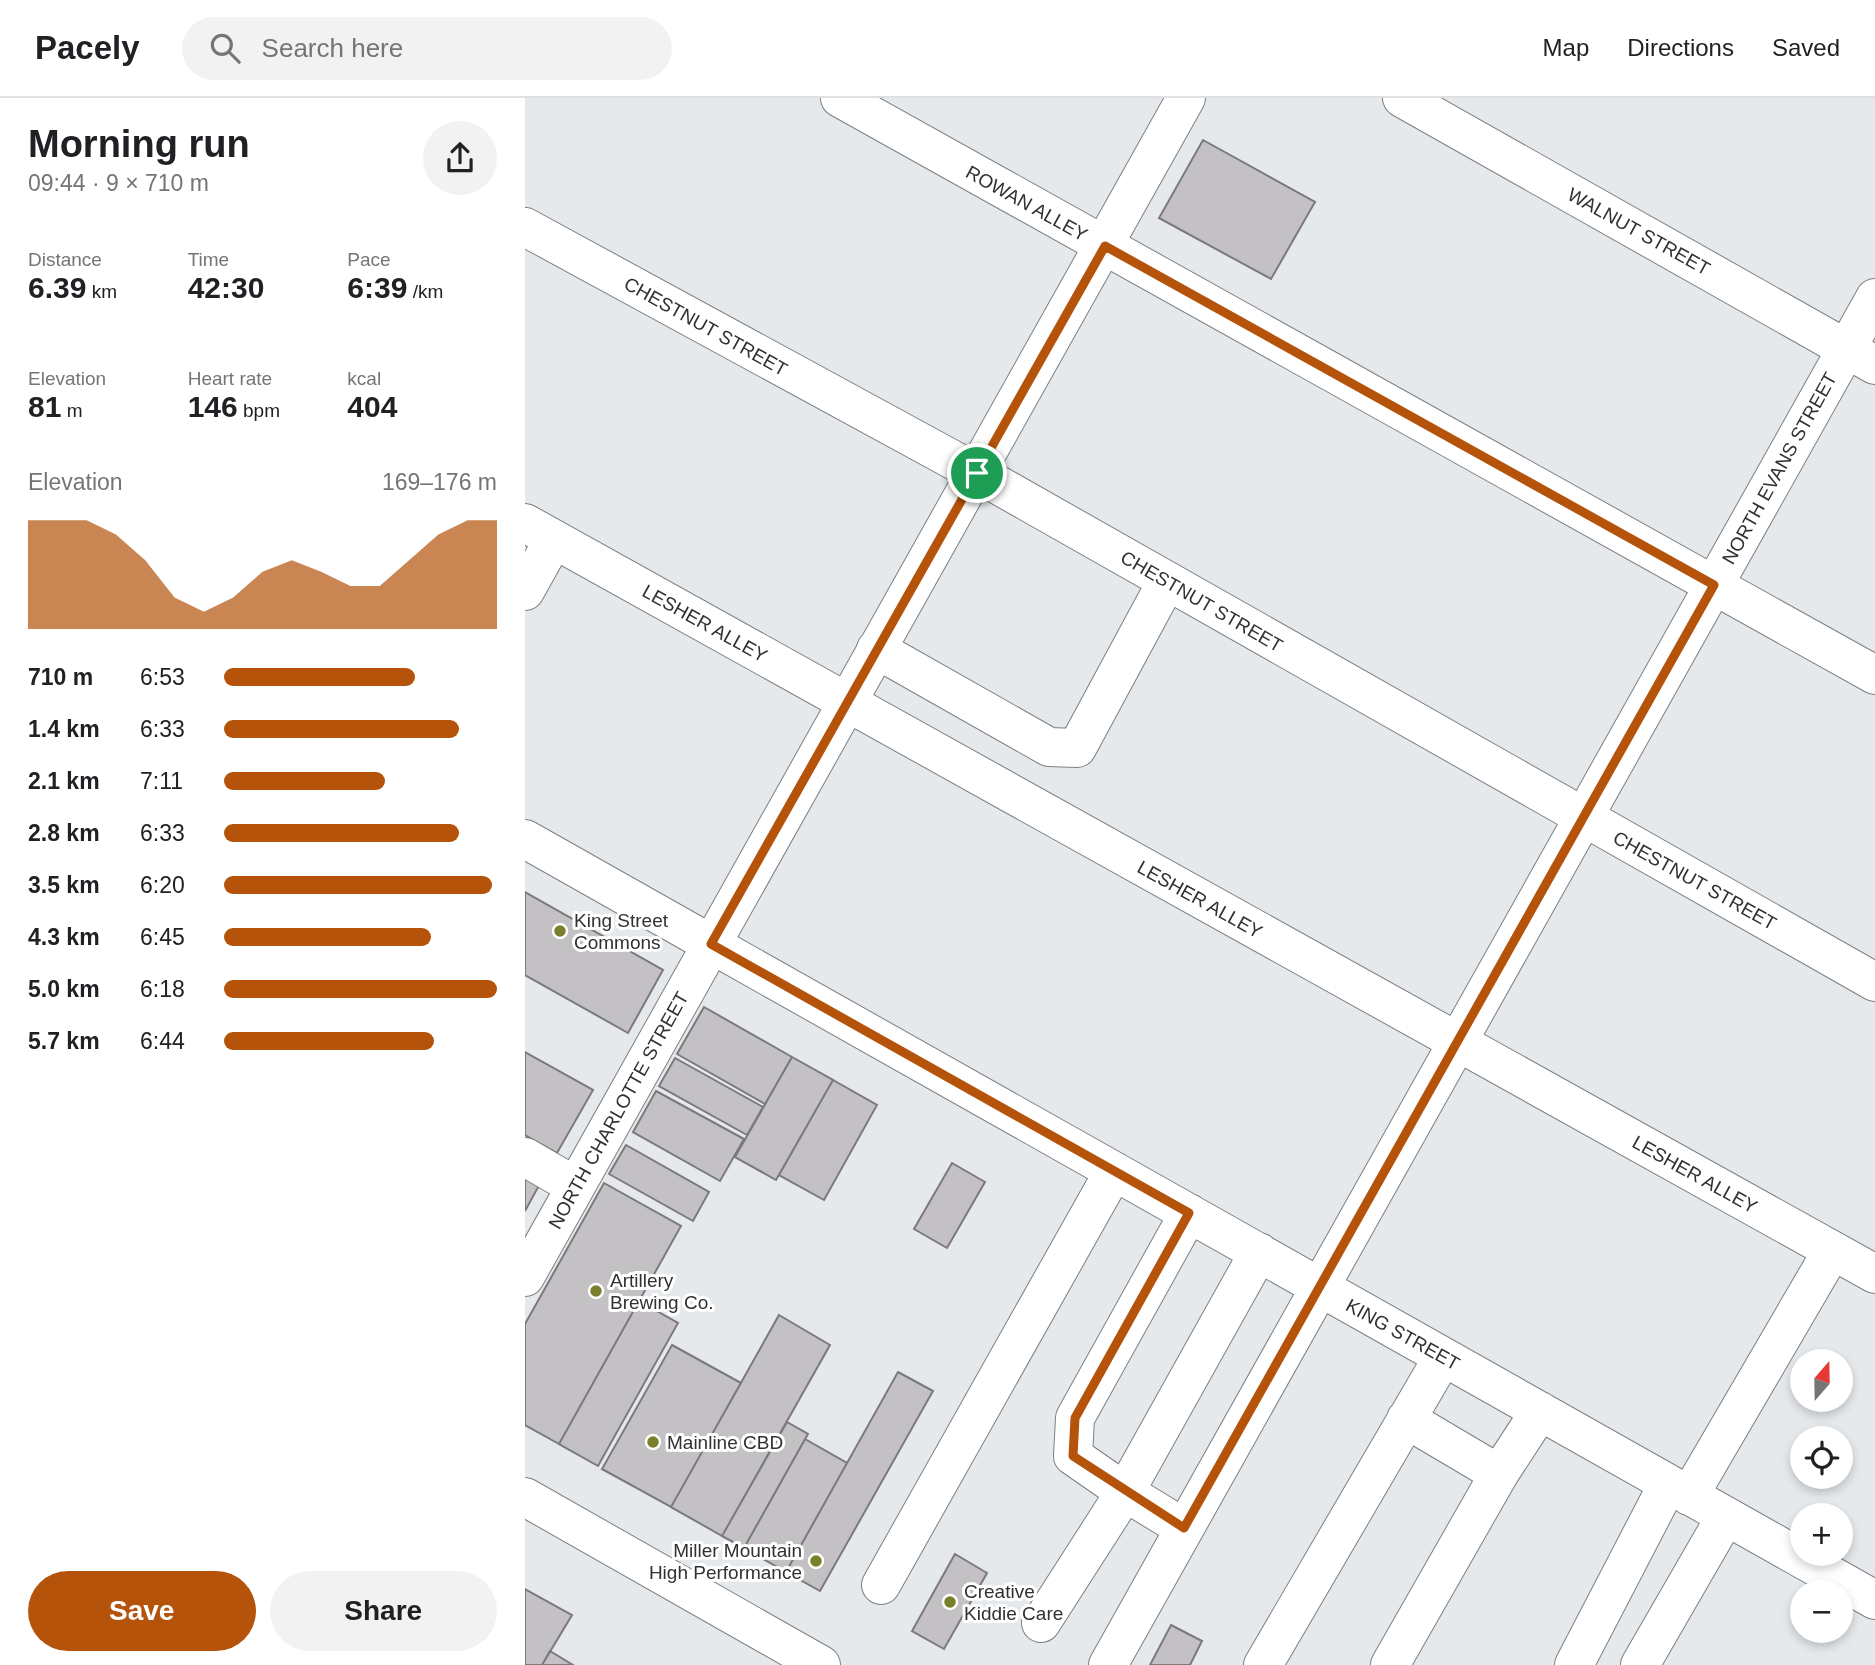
<!DOCTYPE html>
<html lang="en">
<head>
<meta charset="utf-8">
<style>
  body { margin:0; font-family:Arial,sans-serif; background:#f2f2f2; color:#202124; height:100vh; display:flex; flex-direction:column; font-size:26px; white-space:nowrap }
  * { box-sizing:border-box; margin:0 }
  p { font-size:23px; color:#757577 }
  .icon { flex:none; width:38px; height:38px; fill:none; stroke:currentColor; stroke-width:2; stroke-linecap:round; stroke-linejoin:round }
  .map { position:relative; flex:1; overflow:hidden }
  .panel { display:flex; flex-direction:column; background:#fff; width:525px }
  .panel>* { flex:none }
  .needle { width:46px; rotate:20deg }
  .buttons { position:absolute; left:1265px; top:1251px; display:grid; gap:14px }
  .buttons a { display:grid; place-items:center; width:63px; height:63px; border-radius:50%; background:#fff; box-shadow:0 4px 10px #0003; font-size:35px }
  .pin { position:absolute; display:grid; place-items:center; width:60px; height:60px; color:#fff; margin:-30px; border:4px solid #fff; border-radius:50%; box-shadow:0 2px 7px #0007 }
  .round { display:grid; place-items:center; flex:none; width:74px; height:74px; border-radius:37px; background:#f2f2f2 }
  .summary { display:flex; align-items:center; justify-content:space-between; height:119px; padding:0 28px }
  h1 { font-size:38px; font-weight:800; line-height:52px }
  .metrics { display:grid; grid-template-columns:repeat(3,1fr); gap:10px; height:119px; padding:7px 28px }
  .metrics div { display:grid; align-content:center }
  .metrics b { font-size:30px; font-weight:800 }
  .metrics small { font-size:19px; font-weight:400 }
  .metrics p { font-size:19px }
  .chart { height:196px; padding:14px 28px }
  .chart p { display:flex; justify-content:space-between }
  .chart svg { width:100%; height:126px; margin-top:7px; fill:#b45309; opacity:.7 }
  .cta { display:flex; gap:14px; margin-top:auto; padding:14px 28px }
  .cta a { flex:1; height:80px; border-radius:42px; background:#b45309; color:#fff; font-size:28px; font-weight:800; line-height:80px; text-align:center }
  .cta a+a { background:#f2f2f2; color:#202124 }
  ul { padding:0 28px; list-style:none; font-size:23px }
  li { display:grid; grid-template-columns:112px 84px 1fr; align-items:center; height:52px }
  li i { height:18px; border-radius:9px; background:#b45309 }
  header { display:flex; align-items:center; gap:42px; box-sizing:border-box; height:98px; padding:0 35px; background:#fff; border-bottom:2px solid #e0e0e0 }
  header strong { font-size:33px }
  nav { display:flex; gap:38px; margin-inline-start:auto; font-size:24px }
  .search { width:490px; height:63px; background:#f2f2f2; display:flex; align-items:center; gap:18px; box-sizing:border-box; padding:0 24px; border-radius:38px; color:#757577; font-size:26px }
  main { display:flex; flex:1; min-height:0 }
  .map>svg:first-child { display:block }
  .building { fill:#c4c1c4; stroke:#7b797c; stroke-width:2 }
  .lines { fill:none; stroke-linecap:round; stroke-linejoin:round }
  .minor-casing { stroke:#7c7f82; stroke-width:40 }
  .major-casing { stroke:#7c7f82; stroke-width:40 }
  .minor { stroke:#fff; stroke-width:38 }
  .major { stroke:#fff; stroke-width:38 }
  .route-casing { stroke:#fff; stroke-width:14 }
  .route { stroke:#b45309; stroke-width:9 }
  .poi-dot { fill:#797f2a; stroke:#fff; stroke-width:2.5 }
  .labels { text-anchor:middle; stroke-width:6; stroke-linejoin:round; paint-order:stroke }
  .street-label { font-size:19px; fill:#303132; stroke:#fff }
  .poi-label { font-size:19px; fill:#303132; stroke:#fff; text-anchor:start }
</style>
</head>
<body>
<header>
<strong>Pacely</strong>
<div class="search"><svg class="icon" aria-label="search" viewBox="0 0 24 24"><circle cx="10" cy="10" r="6"/><path d="M15 15l6 6"/></svg>Search here</div>
<nav><a>Map</a><a>Directions</a><a>Saved</a></nav>
</header>
<main>
<section class="panel">
<div class="summary"><div><h1>Morning run</h1><p>09:44 · 9 × 710 m</p></div><a class="round"><svg class="icon" aria-label="share" viewBox="0 0 24 24"><path d="M12 15V3M7 8l5-5 5 5M5 13v7h14v-7"/></svg></a></div>
<div class="metrics">
<div><p>Distance</p><b>6.39<small> km</small></b></div>
<div><p>Time</p><b>42:30</b></div>
<div><p>Pace</p><b>6:39<small> /km</small></b></div>
</div>
<div class="metrics">
<div><p>Elevation</p><b>81<small> m</small></b></div>
<div><p>Heart rate</p><b>146<small> bpm</small></b></div>
<div><p>kcal</p><b>404</b></div>
</div>
<div class="chart"><p><span>Elevation</span>169–176 m</p>
<svg viewBox="0 0 160 44" preserveAspectRatio="none"><path d="M0 44V6L10 6L20 6L30 11L40 20L50 33L60 38L70 33L80 24L90 20L100 24L110 29L120 29L130 20L140 11L150 6L160 6V44z"/></svg>
</div>
<ul>
<li><b>710 m</b>6:53<i style="width:70%"></i></li>
<li><b>1.4 km</b>6:33<i style="width:86%"></i></li>
<li><b>2.1 km</b>7:11<i style="width:59%"></i></li>
<li><b>2.8 km</b>6:33<i style="width:86%"></i></li>
<li><b>3.5 km</b>6:20<i style="width:98%"></i></li>
<li><b>4.3 km</b>6:45<i style="width:76%"></i></li>
<li><b>5.0 km</b>6:18<i style="width:100%"></i></li>
<li><b>5.7 km</b>6:44<i style="width:77%"></i></li>
</ul>
<div class="cta"><a>Save</a><a>Share</a></div>
</section>
<div class="map">
<svg width="1350" height="1567" viewBox="0 0 1350 1567">
  <rect width="100%" height="100%" fill="#e6e9ec"/>
  <path class="building" d="M678 42 790 104 746 181 634 120Z
    M0 794 138 872 103 935 0 877Z
    M179 909 267 959 240 1006 152 956Z
    M0 954 68 992 32 1055 0 1037Z
    M267 959 308 982 251 1082 210 1059Z
    M150 960 238 1009 222 1037 134 988Z
    M308 982 352 1007 299 1102 254 1077Z
    M131 993 219 1041 195 1083 108 1034Z
    M101 1047 184 1094 168 1123 84 1076Z
    M427 1065 460 1084 422 1150 389 1131Z
    M0 1073 17 1082 0 1113Z
    M79 1085 156 1128 34 1346 0 1327V1226Z
    M114 1203 153 1225 73 1368 34 1346Z
    M254 1217 305 1247 197 1438 146 1409Z
    M147 1247 216 1285 146 1409 77 1371Z
    M373 1274 408 1293 295 1493 261 1474Z
    M262 1324 283 1336 219 1450 197 1438Z
    M280 1341 322 1365 261 1474 219 1450Z
    M430 1456 462 1475 419 1551 387 1533Z
    M0 1491 47 1517 17 1567H0Z
    M646 1527 677 1543 665 1567H625Z
    M25 1553 48 1567H17Z"/>
  <g class="lines">
    <defs>
      <path id="minor" d="M315 0 1350 577
        M877 0 1350 267
        M0 129 452 375 1350 884
        M0 425 1350 1176
        M0 493 29 441
        M351 551 524 649 552 650 642 483
        M186 846 1350 1502
        M0 1059 50 1088
        M881 1321 974 1376
        M1164 1398 1307 1153
        M659 1430 600 1394 548 1358 550 1320 664 1115
        M356 1487 589 1073
        M516 1525 600 1394 734 1154
        M583 1567 1350 200
        M738 1567 918 1259
        M865 1567 974 1376 1015 1313
        M1049 1567 1143 1386
        M1115 1567 1201 1418"/>
      <path id="major" d="M0 741 186 846
        M0 1179 661 0
        M0 1399 296 1567"/>
    </defs>
    <use href="#minor" class="minor-casing"/>
    <use href="#major" class="major-casing"/>
    <use href="#minor" class="minor"/>
    <use href="#major" class="major"/>
  </g>
  <g class="lines">
    <defs>
      <path id="route" d="M580 148 1189 487 659 1430 548 1358 550 1320 664 1115 186 846Z"/>
    </defs>
    <use href="#route" class="route-casing"/>
    <use href="#route" class="route"/>
  </g>
  <g class="poi-dot">
    <circle cx="35" cy="833" r="7"/>
    <circle cx="71" cy="1193" r="7"/>
    <circle cx="128" cy="1344" r="7"/>
    <circle cx="291" cy="1463" r="7"/>
    <circle cx="425" cy="1504" r="7"/>
  </g>
  <g class="labels">
    <g class="street-label">
      <text transform="translate(502 105) rotate(29)" y="7">ROWAN ALLEY</text>
      <text transform="translate(1114 133) rotate(29)" y="7">WALNUT STREET</text>
      <text transform="translate(181 228) rotate(29)" y="7">CHESTNUT STREET</text>
      <text transform="translate(1254 370) rotate(-61)" y="7">NORTH EVANS STREET</text>
      <text transform="translate(677 503) rotate(30)" y="7">CHESTNUT STREET</text>
      <text transform="translate(180 525) rotate(29)" y="7">LESHER ALLEY</text>
      <text transform="translate(1170 782) rotate(29)" y="7">CHESTNUT STREET</text>
      <text transform="translate(675 801) rotate(29)" y="7">LESHER ALLEY</text>
      <text transform="translate(93 1012) rotate(-61)" y="7">NORTH CHARLOTTE STREET</text>
      <text transform="translate(1170 1076) rotate(29)" y="7">LESHER ALLEY</text>
      <text transform="translate(878 1236) rotate(29)" y="7">KING STREET</text>
    </g>
    <g class="poi-label">
      <text x="49" y="829">King Street<tspan x="49" dy="22">Commons</tspan></text>
      <text x="85" y="1189">Artillery<tspan x="85" dy="22">Brewing Co.</tspan></text>
      <text x="142" y="1351">Mainline CBD</text>
      <text x="277" y="1459" text-anchor="end">Miller Mountain<tspan x="277" dy="22">High Performance</tspan></text>
      <text x="439" y="1500">Creative<tspan x="439" dy="22">Kiddie Care</tspan></text>
    </g>
  </g>
</svg>
<div class="buttons">
<a><svg class="needle" viewBox="-14 -14 28 28"><path d="M0-13l5 13h-10z" fill="#e53935"/><path d="M0 13l5-13h-10z" fill="#757577"/></svg></a>
<a><svg class="icon" aria-label="locate" viewBox="0 0 24 24"><circle cx="12" cy="12" r="6"/><path d="M12 2v4M12 18v4M2 12h4M18 12h4"/></svg></a>
<a>+</a>
<a>−</a>
</div>
<div class="pin" style="left:452px;top:375px;background:#1e9e55"><svg class="icon" aria-label="arrive" viewBox="0 0 24 24"><path d="M6 21V4h12l-3 4 3 4H6"/></svg></div>
</div>
</main>
</body>
</html>
